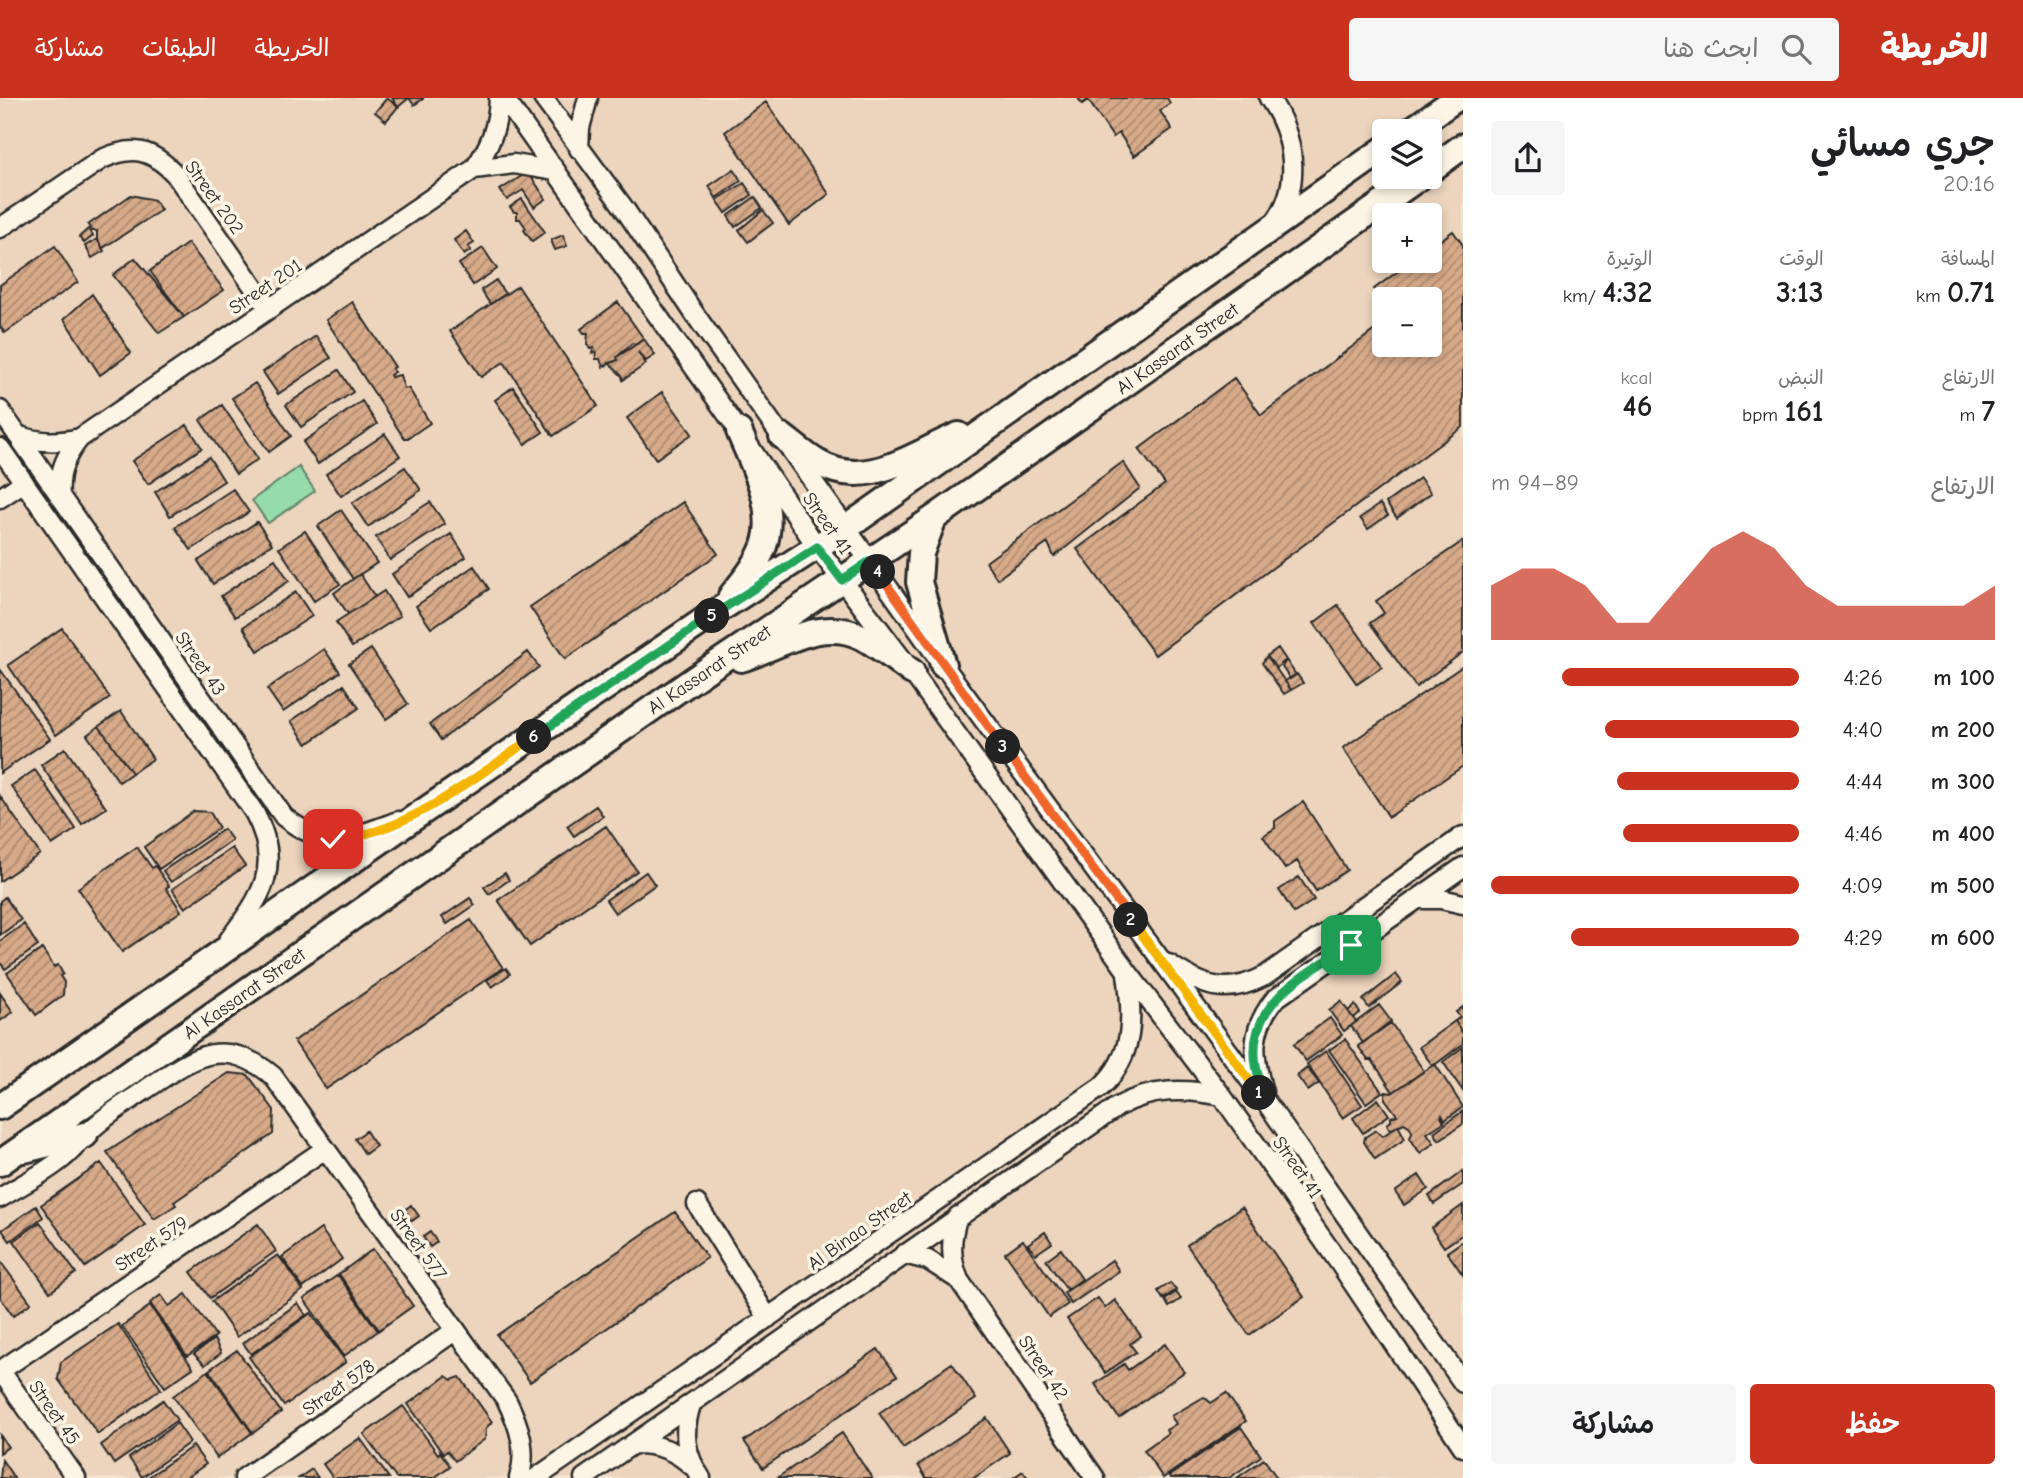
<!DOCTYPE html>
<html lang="ar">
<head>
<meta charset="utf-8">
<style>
  body { margin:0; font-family:"Comic Neue","Playpen Sans Arabic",sans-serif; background:#f6f6f6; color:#202124; direction:rtl; height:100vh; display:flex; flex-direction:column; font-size:26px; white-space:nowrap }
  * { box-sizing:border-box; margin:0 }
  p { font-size:23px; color:#757577 }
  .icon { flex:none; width:38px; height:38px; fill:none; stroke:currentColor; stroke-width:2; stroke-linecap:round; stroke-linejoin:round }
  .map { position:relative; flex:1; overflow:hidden; direction:ltr }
  .details { display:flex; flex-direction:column; background:#fff; width:560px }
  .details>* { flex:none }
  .tools { position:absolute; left:1372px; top:21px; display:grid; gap:14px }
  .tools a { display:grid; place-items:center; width:70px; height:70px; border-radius:7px; background:#fff; box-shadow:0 4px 10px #0003; font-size:35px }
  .pin { position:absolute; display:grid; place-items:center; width:60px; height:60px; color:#fff; margin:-30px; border-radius:14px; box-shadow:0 4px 10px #0006 }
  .km { position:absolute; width:35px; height:35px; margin:-18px; border-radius:50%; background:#222; color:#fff; font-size:19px; line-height:35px; text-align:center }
  .round { display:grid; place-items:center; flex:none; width:74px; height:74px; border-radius:7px; background:#f6f6f6 }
  .summary { display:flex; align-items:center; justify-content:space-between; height:119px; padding:0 28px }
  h1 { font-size:38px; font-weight:600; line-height:52px }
  .figures { display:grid; grid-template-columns:repeat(3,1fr); gap:10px; height:119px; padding:7px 28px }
  .figures div { display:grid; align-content:center }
  .figures b { font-size:30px; font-weight:600 }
  .figures small { font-size:19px; font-weight:400 }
  .figures p { font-size:19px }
  .chart { height:196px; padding:14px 28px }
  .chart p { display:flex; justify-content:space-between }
  .chart svg { width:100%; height:126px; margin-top:7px; fill:#c8321e; opacity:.7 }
  .primary-button { display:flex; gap:14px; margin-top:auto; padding:14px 28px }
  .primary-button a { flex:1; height:80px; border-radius:7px; background:#c8321e; color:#fff; font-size:28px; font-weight:600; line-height:80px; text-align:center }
  .primary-button a+a { background:#f6f6f6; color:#202124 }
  ul { padding:0 28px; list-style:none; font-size:23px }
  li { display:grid; grid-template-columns:112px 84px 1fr; align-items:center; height:52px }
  li i { height:18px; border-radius:9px; background:#c8321e }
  header { display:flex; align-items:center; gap:42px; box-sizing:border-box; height:98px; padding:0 35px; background:#c8321e; color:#fff }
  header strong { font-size:33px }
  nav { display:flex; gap:38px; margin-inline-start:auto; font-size:24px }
  .search { width:490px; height:63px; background:#f6f6f6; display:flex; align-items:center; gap:18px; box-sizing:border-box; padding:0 24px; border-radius:7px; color:#757577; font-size:26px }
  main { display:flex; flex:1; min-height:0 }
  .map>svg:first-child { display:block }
  .built { fill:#ecd4bd; fill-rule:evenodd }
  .garden { fill:#95dcaa; stroke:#60846a; stroke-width:2 }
  .building { fill:url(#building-hatch); stroke:#2b2b2b; stroke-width:2 }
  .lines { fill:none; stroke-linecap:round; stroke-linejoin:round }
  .street-casing { stroke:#2b2b2b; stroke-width:23 }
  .secondary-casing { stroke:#2b2b2b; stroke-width:30 }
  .street { stroke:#fcf5e5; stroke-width:18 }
  .secondary { stroke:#fcf5e5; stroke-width:24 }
  .split-1-casing { stroke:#fff; stroke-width:14 }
  .split-2-casing { stroke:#fff; stroke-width:14 }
  .split-3-casing { stroke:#fff; stroke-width:14 }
  .split-4-casing { stroke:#fff; stroke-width:14 }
  .split-5-casing { stroke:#fff; stroke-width:14 }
  .split-6-casing { stroke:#fff; stroke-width:14 }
  .split-7-casing { stroke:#fff; stroke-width:14 }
  .split-1 { stroke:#22a559; stroke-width:9 }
  .split-2 { stroke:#f5b400; stroke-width:9 }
  .split-3 { stroke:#f0652b; stroke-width:9 }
  .split-4 { stroke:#f0652b; stroke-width:9 }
  .split-5 { stroke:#22a559; stroke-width:9 }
  .split-6 { stroke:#22a559; stroke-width:9 }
  .split-7 { stroke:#f5b400; stroke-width:9 }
  .labels { text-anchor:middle; stroke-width:7; stroke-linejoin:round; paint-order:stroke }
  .street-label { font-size:19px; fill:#2b2b2b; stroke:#fcf5e5 }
</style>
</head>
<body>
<header>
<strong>الخريطة</strong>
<div class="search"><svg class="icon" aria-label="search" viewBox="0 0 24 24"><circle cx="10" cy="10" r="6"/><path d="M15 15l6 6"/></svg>ابحث هنا</div>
<nav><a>الخريطة</a><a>الطبقات</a><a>مشاركة</a></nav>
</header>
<main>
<section class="details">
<div class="summary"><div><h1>جري مسائي</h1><p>20:16</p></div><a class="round"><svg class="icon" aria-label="share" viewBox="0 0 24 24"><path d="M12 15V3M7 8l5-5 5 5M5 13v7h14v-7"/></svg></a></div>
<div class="figures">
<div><p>المسافة</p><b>0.71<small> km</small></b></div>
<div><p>الوقت</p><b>3:13</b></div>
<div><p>الوتيرة</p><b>4:32<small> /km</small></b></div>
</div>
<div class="figures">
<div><p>الارتفاع</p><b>7<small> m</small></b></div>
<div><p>النبض</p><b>161<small> bpm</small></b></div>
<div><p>kcal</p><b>46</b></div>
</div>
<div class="chart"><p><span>الارتفاع</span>89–94 m</p>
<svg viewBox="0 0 160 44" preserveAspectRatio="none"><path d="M0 44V25L10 19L20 19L30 25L40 38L50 38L60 25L70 12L80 6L90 12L100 25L110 32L120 32L130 32L140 32L150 32L160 25V44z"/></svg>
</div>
<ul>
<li><b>100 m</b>4:26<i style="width:77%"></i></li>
<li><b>200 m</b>4:40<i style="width:63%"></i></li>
<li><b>300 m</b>4:44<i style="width:59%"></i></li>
<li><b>400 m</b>4:46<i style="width:57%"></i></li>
<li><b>500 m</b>4:09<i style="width:100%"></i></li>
<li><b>600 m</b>4:29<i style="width:74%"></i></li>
</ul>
<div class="primary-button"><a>حفظ</a><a>مشاركة</a></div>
</section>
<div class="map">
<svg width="1463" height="1380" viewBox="0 0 1463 1380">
  <defs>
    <pattern id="building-hatch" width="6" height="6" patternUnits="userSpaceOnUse" patternTransform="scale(1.75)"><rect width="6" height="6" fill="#d7aa89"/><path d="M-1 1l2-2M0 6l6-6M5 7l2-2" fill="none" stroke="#af8b70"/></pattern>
  </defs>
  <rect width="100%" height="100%" fill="#f5e6d3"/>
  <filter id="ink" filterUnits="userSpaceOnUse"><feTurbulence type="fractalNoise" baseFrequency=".0143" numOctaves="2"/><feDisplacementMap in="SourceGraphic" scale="14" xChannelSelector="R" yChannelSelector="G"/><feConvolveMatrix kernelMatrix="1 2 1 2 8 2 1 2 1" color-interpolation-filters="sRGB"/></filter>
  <g filter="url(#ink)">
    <path class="built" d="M0 0H1463V1380H0ZM1384 33H1430V79H1384ZM1384 117H1430V163H1384ZM1384 201H1430V247H1384Z"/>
    <path class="garden" d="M299 369 315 393 268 425 252 402Z"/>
    <path class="building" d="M387 0 398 9 386 23 375 14Z
      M392 0H423V1L414 7 409 0 398 9Z
      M1078 0H1167L1170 5 1160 13 1172 31 1134 58 1119 35 1113 39 1088 2 1082 6Z
      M766 4 829 96 789 127 725 34Z
      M734 71 741 83 716 100 709 88Z
      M528 74 546 101 534 109 523 92 507 102 500 92Z
      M744 85 752 97 726 115 717 102Z
      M131 97 154 102 161 112 103 150 97 141V133H92L88 127Z
      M755 99 762 110 735 129 728 118Z
      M522 101 545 134 532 143 524 132 526 130 520 121H517V114H514L510 109Z
      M763 112 773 125 748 144 739 132Z
      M88 131 93 138 84 145 79 139Z
      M466 133 474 145 468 149 471 152 464 157 454 142Z
      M1453 133 1463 147V329L1155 557 1077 451 1165 386 1139 351 1234 280 1261 317 1384 225V247H1430V201H1384V204L1374 191 1412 163H1430V150Z
      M563 137 567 148 555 152 551 142Z
      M97 141 104 153 92 160 85 148Z
      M188 145 224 192 184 219 150 173Z
      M55 148 78 184 5 235 0 229V187Z
      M483 150 497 171 473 187 459 166Z
      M135 160 184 219 159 235 113 177Z
      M496 182 505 196 490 206 481 192Z
      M518 188 598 308 553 338 504 264 481 279 450 233Z
      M92 196 131 255 100 277 64 221Z
      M352 204 395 269 392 271 395 274 390 277 391 279 400 277 404 290 409 291 430 325 408 340H404L326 222Z
      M618 204 644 241 637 246 632 245 617 259 618 262 603 269 600 261H596V254L592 255 594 250 590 251 587 246 588 235H584L581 231Z
      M316 238 331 260 278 296 263 274Z
      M644 241 655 257 646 263 638 254 646 266 623 282 622 278 609 265 618 262 617 259Z
      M339 272 353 294 301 329 286 307Z
      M255 285 291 338 269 354 232 300Z
      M513 289 543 334 525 346 495 302Z
      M662 294 692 336 656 361 627 320Z
      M362 303 377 326 318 366 303 344Z
      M222 307 258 361 236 376 200 322Z
      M187 327 202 350 148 386 132 363Z
      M385 336 400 358 341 398 326 376Z
      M209 359 224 383 170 418 155 394Z
      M1123 364 1140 390 1054 459 1048 445 997 481 986 464Z
      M405 369 421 392 368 429 352 405Z
      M1420 380 1431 395 1397 420 1386 405Z
      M233 391 249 414 191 452 175 429Z
      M430 404 445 426 390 462 376 439Z
      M683 404 718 456 565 561 530 509Z
      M1380 406 1388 417 1368 431 1360 420Z
      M341 412 377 465 353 481 318 428Z
      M257 424 272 446 213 486 198 463Z
      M305 433 340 486 314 503 279 450Z
      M451 436 466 459 407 499 392 476Z
      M1463 443V554L1416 589 1370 525 1384 515 1376 503Z
      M275 461 289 483 235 519 221 498Z
      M474 468 489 491 431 530 416 508Z
      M360 476 375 499 348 516 334 495Z
      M384 493 400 518 352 549 336 524Z
      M296 494 312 518 258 553 243 529Z
      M1338 507 1382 569 1357 586 1314 525Z
      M62 530 110 600 56 637 8 567Z
      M1278 550 1286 562 1276 570 1267 558Z
      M324 551 340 574 283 614 267 591Z
      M371 551 408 606 386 621 349 566Z
      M528 554 539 569 441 642 430 626Z
      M1267 558 1291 592 1284 596 1262 565Z
      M1286 562 1296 577 1290 581 1282 569Z
      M1463 568V668L1389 719 1343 650Z
      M0 571 50 641 0 675Z
      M1297 576 1303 585 1291 592 1285 583Z
      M344 587 359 610 307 646 291 623Z
      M121 613 153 661 132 675 99 628Z
      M99 628 132 675 119 684 87 637Z
      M65 650 106 710 82 726 41 667Z
      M35 672 76 731 52 747 11 688Z
      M0 698 40 756 0 783Z
      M1303 704 1347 772 1316 793 1297 763 1285 771 1263 738 1275 730V723Z
      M596 708 603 718 574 738 567 728Z
      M194 713 210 714 219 730 159 771 144 749Z
      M606 728 637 773 530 848 498 802Z
      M224 731 232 742 171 784 163 773Z
      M137 749 152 770 155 768 169 788 166 790 181 813 122 854 78 790Z
      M232 750 245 768 185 810 172 791Z
      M646 774 655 787 615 815 606 802Z
      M505 775 509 782 489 796 484 789Z
      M1299 779 1314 802 1294 815 1279 792Z
      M5 799 21 822 0 837V803Z
      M470 800 475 807 447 826 442 819Z
      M471 822 503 870 326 991 294 943Z
      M24 826 38 848 5 871 0 864V843Z
      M42 851 54 869 58 867 63 876 60 878 64 884 63 897 36 917 7 875Z
      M506 870 510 876 492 889 487 882Z
      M1396 876 1402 884 1369 910 1363 902Z
      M0 895 13 914 0 923Z
      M1341 903 1356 924 1344 933 1329 912Z
      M1355 907 1360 915 1353 920 1348 913Z
      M1379 907 1391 923 1363 945 1351 928Z
      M1463 909V936L1455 923 1460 919 1456 914Z
      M1330 920 1342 937 1306 963 1294 946Z
      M1455 923 1463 936V946L1433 968 1419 949Z
      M1391 925 1424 973 1393 994 1372 962H1368L1358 948Z
      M1345 941 1382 994 1366 1005 1329 952Z
      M1463 949V993L1443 964Z
      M1326 953 1362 1007 1343 1020 1307 966Z
      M1435 966 1463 1009 1445 1022 1442 1017 1441 1019 1444 1024 1427 1035 1434 1045 1420 1055 1410 1040 1412 1034 1410 1029 1404 1025 1390 1032 1387 1026 1391 1023V1019L1397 1017 1385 1001V994L1392 995Z
      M1307 970 1319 985 1308 993 1297 978Z
      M229 975 248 977 274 1012 273 1036 174 1104 176 1107 154 1121 107 1054Z
      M1378 1001 1389 1017 1363 1035 1353 1020Z
      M1463 1013V1026L1439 1042 1434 1034Z
      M1398 1027 1405 1041 1375 1061 1364 1044 1365 1039 1376 1032 1383 1038Z
      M366 1033 376 1048 365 1056 355 1041Z
      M101 1065 145 1127 85 1169 41 1107Z
      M1463 1073V1086L1434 1106 1429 1098Z
      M1419 1077 1428 1091 1404 1107 1395 1094Z
      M411 1107 419 1118 412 1123 405 1112Z
      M1463 1107V1136L1444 1149 1431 1130Z
      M36 1108 43 1119 10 1143 2 1132Z
      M1242 1109 1304 1199 1249 1237 1187 1147Z
      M675 1114 707 1160 530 1284 497 1237Z
      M40 1124 76 1175 50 1194 14 1143Z
      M258 1126 276 1153 210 1200 191 1174Z
      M321 1131 342 1161 303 1190 282 1159Z
      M430 1134 437 1144 430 1149 423 1139Z
      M1045 1134 1052 1145 1036 1156 1028 1146Z
      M1023 1142 1068 1206 1049 1219 1005 1155Z
      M1463 1143V1177L1447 1154Z
      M373 1151 413 1208 379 1232 339 1176Z
      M1061 1151 1082 1181 1067 1192 1046 1162Z
      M278 1157 303 1192 237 1239 212 1203Z
      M1112 1162 1119 1173 1071 1206 1064 1195Z
      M0 1163 31 1205 13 1218 0 1199Z
      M338 1177 378 1233 344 1258 304 1201Z
      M1170 1185 1176 1192 1163 1201 1158 1193Z
      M1176 1194 1181 1201 1169 1209 1165 1202Z
      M186 1196 216 1238 187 1258 150 1205 161 1197 169 1208Z
      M1098 1200 1105 1210 1115 1202 1141 1238 1130 1246 1136 1254 1105 1275 1067 1221Z
      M298 1205 306 1217 251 1256 243 1245Z
      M150 1208 193 1270 165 1289 122 1228Z
      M311 1215 346 1264 284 1308 249 1259Z
      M118 1226 161 1291 98 1336 58 1281 61 1264Z
      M214 1241 221 1255 205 1267 194 1256Z
      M1165 1246 1184 1274 1119 1320 1095 1286 1124 1266 1128 1272Z
      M878 1251 897 1278 763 1370 744 1343Z
      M237 1252 281 1314 253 1335 209 1272Z
      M952 1265 976 1301 903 1350 879 1315Z
      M208 1273 252 1335 217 1360 173 1298Z
      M446 1278 452 1282 460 1279 492 1324 486 1330 485 1341 455 1363 447 1353 443 1356 408 1306Z
      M1226 1295 1246 1323 1163 1380 1144 1352 1168 1335 1166 1332 1176 1326 1171 1318 1204 1299 1211 1305Z
      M163 1302 177 1322 114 1366 101 1347Z
      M403 1308 438 1356 440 1354 450 1368 434 1380H396L364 1336Z
      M987 1320 1010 1355 974 1380H926L918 1367Z
      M177 1325 190 1344 142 1379 129 1360Z
      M1241 1329 1261 1358 1229 1380H1170L1169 1378Z
      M842 1335 872 1380H777Z
      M0 1337 8 1349 0 1355Z
      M360 1340 389 1380H333L323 1366Z
      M193 1348 206 1366 186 1380H147Z
      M1264 1361 1277 1380H1237Z
      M2 1362 14 1380H0Z
      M312 1371 318 1380H299Z
      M1023 1373 1028 1380H1013Z"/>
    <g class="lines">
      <defs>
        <path id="street" d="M504 0 739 333 817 449 912 574 1126 872 1222 998 1340 1166 1463 1349
          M543 0 624 110 696 218 943 567 1266 1004 1463 1285
          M1269 0C1294 36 1303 86 1275 124
          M579 51 580 30 588 0
          M474 71 514 66 556 73
          M0 130 102 61C134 47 151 51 175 76L269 211
          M0 312 284 719C327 753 351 740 398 723
          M17 337C39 345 58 345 80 340
          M0 350 254 714C284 769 261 799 228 843
          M60 398C58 375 65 358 80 340L474 71C490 49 498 28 499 0
          M0 400 24 384
          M1417 801H1441L1463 806
          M1169 866C1203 889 1226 898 1265 878L1463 738
          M1263 994C1253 957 1249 933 1275 901L1463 769
          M0 1100C21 1087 44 1076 63 1060 75 1051 82 1039 93 1030 109 1015 128 1004 145 992 191 961 222 935 273 978L507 1303C519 1327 528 1353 519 1380
          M697 1106 768 1220
          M958 1118C950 1141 950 1160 959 1182L1095 1380
          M904 1156 928 1162 959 1182
          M0 1272 76 1380
          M0 1273 325 1051
          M691 1307C682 1334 685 1357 701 1380
          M634 1346C658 1346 675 1352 692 1368
          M244 1380 456 1232
          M536 1380 1101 989C1135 957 1133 919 1127 876
          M584 1380 1117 1009C1151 990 1184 990 1222 998"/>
        <path id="secondary" d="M1410 33 1457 0
          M1430 72 1463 48
          M782 338C794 347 805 357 817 364 866 394 914 355 959 337
          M934 420 921 455 919 484 943 567
          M731 498C743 483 757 467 764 448 777 409 753 368 739 333
          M741 561C780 549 820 518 862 539 879 548 895 562 912 574
          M0 1009 421 715 722 510 846 430 1384 51
          M24 1052 85 1037
          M0 1065 707 572 934 420 1420 79"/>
      </defs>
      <use href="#street" class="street-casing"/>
      <use href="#secondary" class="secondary-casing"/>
      <use href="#street" class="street"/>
      <use href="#secondary" class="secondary"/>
    </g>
  </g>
  <g class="lines" filter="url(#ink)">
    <defs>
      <path id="split-1" d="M1259 995 1266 1004C1262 989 1255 973 1255 957 1252 900 1311 874 1351 847"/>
      <path id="split-2" d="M1131 822 1259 995"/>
      <path id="split-3" d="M1003 649 1131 822"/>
      <path id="split-4" d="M878 474 1003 649"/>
      <path id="split-5" d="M712 518 817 449 842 482 870 463 878 474"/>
      <path id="split-6" d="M534 639 712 518"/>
      <path id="split-7" d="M333 741C405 738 476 678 534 639"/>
    </defs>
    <use href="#split-1" class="split-1-casing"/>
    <use href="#split-2" class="split-2-casing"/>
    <use href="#split-3" class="split-3-casing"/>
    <use href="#split-4" class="split-4-casing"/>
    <use href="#split-5" class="split-5-casing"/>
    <use href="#split-6" class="split-6-casing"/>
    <use href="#split-7" class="split-7-casing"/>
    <use href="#split-1" class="split-1"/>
    <use href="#split-2" class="split-2"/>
    <use href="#split-3" class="split-3"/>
    <use href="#split-4" class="split-4"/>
    <use href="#split-5" class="split-5"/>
    <use href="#split-6" class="split-6"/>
    <use href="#split-7" class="split-7"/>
  </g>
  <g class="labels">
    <g class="street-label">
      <text transform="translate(215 99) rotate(54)" y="7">Street 202</text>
      <text transform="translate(265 188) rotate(-34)" y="7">Street 201</text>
      <text transform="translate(1177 250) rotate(-35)" y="7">Al Kassarat Street</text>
      <text transform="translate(828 425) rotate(55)" y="7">Street 41</text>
      <text transform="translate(201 565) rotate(55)" y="7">Street 43</text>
      <text transform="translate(709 571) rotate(-34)" y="7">Al Kassarat Street</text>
      <text transform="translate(244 895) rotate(-35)" y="7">Al Kassarat Street</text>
      <text transform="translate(1298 1069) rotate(55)" y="7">Street 41</text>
      <text transform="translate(859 1132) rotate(-35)" y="7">Al Binaa Street</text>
      <text transform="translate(151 1145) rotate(-34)" y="7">Street 579</text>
      <text transform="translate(419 1146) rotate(54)" y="7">Street 577</text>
      <text transform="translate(1044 1269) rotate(56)" y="7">Street 42</text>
      <text transform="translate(338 1289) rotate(-35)" y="7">Street 578</text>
      <text transform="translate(55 1314) rotate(55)" y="7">Street 45</text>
    </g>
  </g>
</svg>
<div class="tools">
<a><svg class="icon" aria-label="layers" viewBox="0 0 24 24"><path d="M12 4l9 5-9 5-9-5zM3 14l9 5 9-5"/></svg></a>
<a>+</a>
<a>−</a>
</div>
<div class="pin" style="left:1351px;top:847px;background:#1e9e55"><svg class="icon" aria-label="arrive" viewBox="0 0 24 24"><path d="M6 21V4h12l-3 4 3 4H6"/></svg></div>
<div class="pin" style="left:333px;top:741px;background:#d93025"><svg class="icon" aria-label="check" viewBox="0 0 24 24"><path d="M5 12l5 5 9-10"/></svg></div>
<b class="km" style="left:1259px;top:995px">1</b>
<b class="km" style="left:1131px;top:822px">2</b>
<b class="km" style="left:1003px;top:649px">3</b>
<b class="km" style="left:878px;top:474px">4</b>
<b class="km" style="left:712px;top:518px">5</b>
<b class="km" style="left:534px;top:639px">6</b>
</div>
</main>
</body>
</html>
